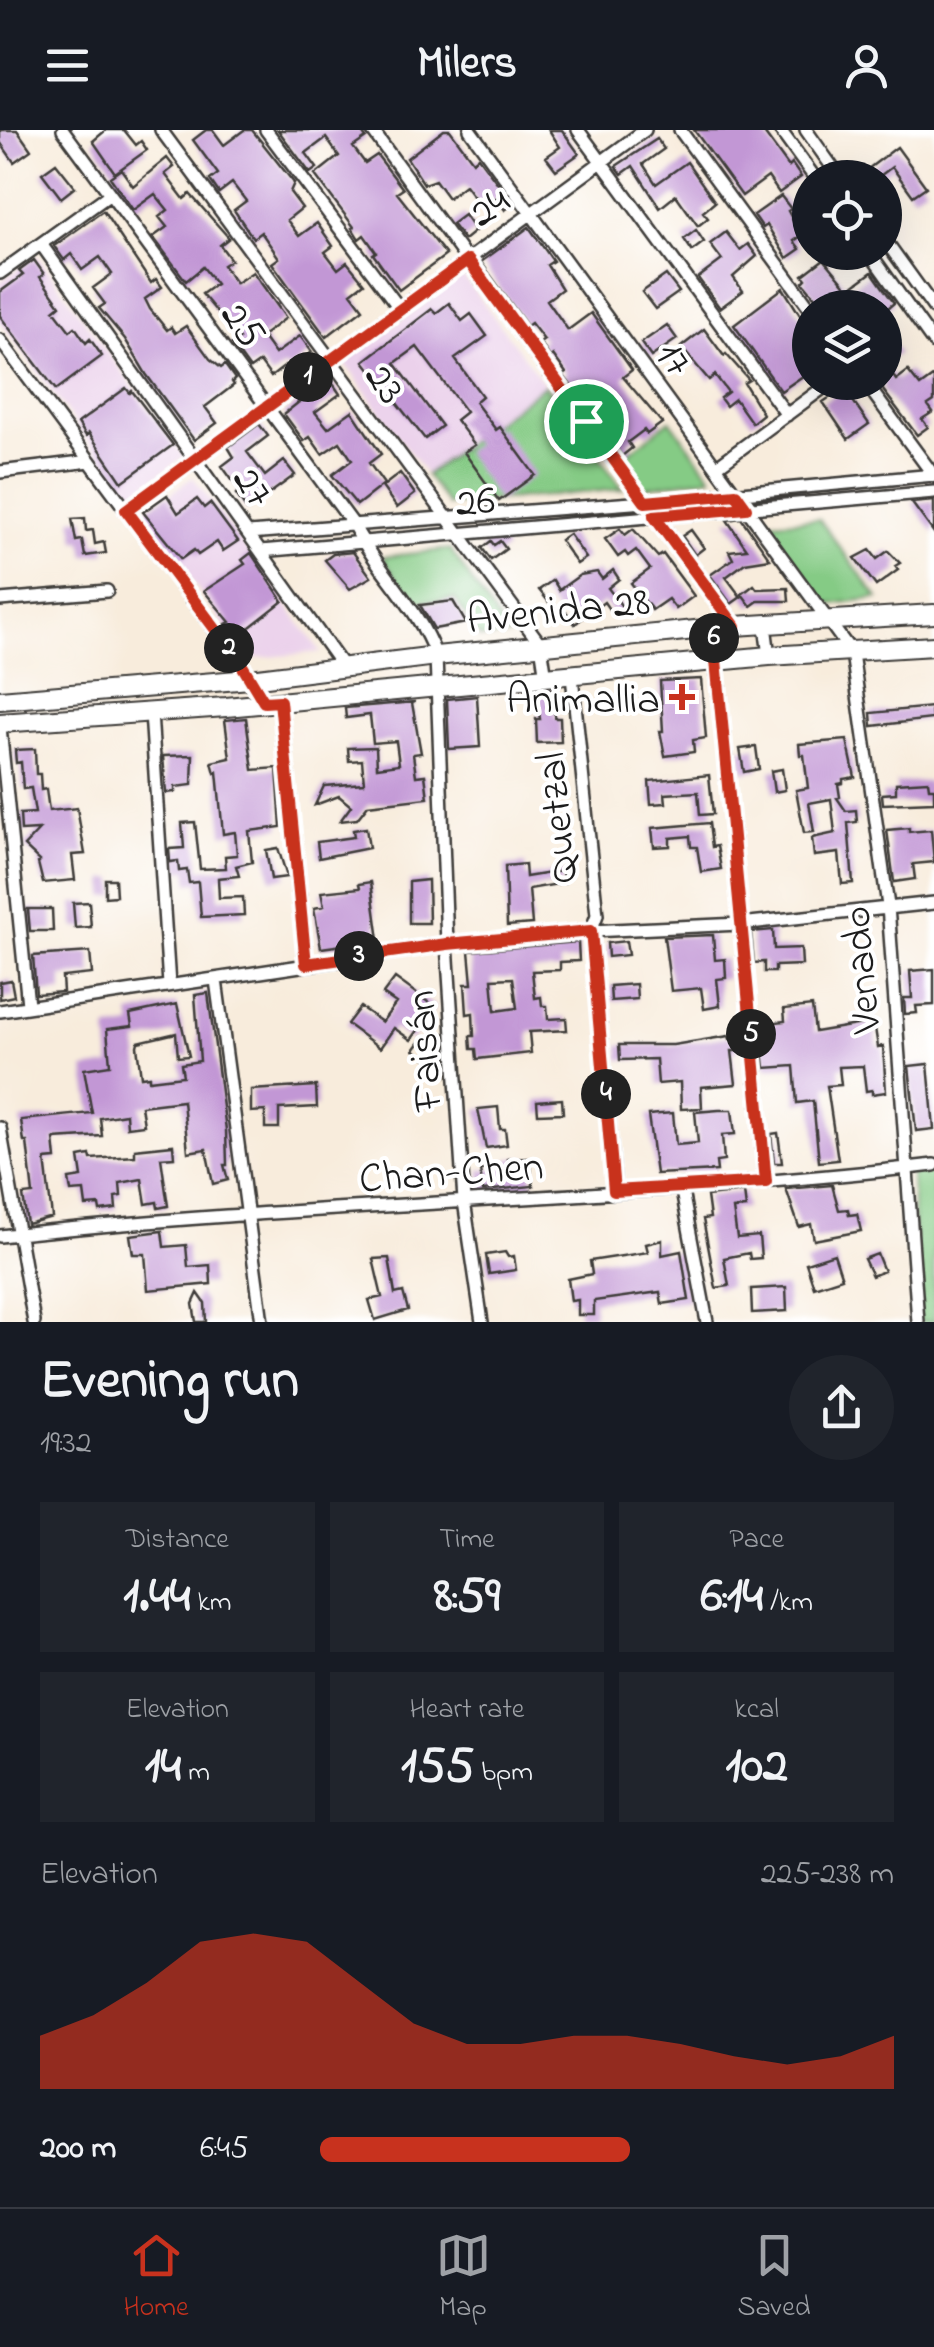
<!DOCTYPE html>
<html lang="en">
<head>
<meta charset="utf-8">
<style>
  body { margin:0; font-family:"Indie Flower",sans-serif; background:#20242c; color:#f1f3f6; height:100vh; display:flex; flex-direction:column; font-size:38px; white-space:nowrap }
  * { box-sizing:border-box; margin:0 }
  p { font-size:32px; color:#9ea1a6 }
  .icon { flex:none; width:55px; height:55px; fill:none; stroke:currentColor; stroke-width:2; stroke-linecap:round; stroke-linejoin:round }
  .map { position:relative; height:1192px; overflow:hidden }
  .drawer { display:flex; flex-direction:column; background:#171b24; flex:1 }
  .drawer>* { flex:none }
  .fabs { position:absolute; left:792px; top:30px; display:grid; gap:20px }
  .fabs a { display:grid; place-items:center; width:110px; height:110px; border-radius:50%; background:#171b24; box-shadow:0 10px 40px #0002; font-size:50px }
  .pin { position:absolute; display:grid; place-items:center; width:85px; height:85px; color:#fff; margin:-42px; border:5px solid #fff; border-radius:50%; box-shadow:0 2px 10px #0007 }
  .km { position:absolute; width:50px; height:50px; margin:-25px; border-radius:50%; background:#222; color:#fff; font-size:28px; line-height:50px; text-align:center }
  .round { display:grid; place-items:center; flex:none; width:105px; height:105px; border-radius:52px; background:#20242c }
  .head { display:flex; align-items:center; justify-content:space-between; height:170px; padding:0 40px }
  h1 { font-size:55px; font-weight:700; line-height:75px }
  .metrics { display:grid; grid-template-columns:repeat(3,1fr); gap:15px; height:170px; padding:10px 40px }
  .metrics div { display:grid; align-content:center; border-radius:0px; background:#20242c; text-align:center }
  .metrics b { font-size:50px; font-weight:700 }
  .metrics small { font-size:28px; font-weight:400 }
  .metrics p { font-size:28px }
  .chart { height:280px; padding:20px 40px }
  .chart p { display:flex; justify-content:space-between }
  .chart svg { width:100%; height:180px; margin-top:10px; fill:#c8321e; opacity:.7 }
  ul { padding:0 40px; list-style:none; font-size:32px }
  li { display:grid; grid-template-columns:160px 120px 1fr; align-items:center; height:75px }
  li i { height:25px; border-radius:12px; background:#c8321e }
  header { display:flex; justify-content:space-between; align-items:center; height:130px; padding:0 40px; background:#171b24; font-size:45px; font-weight:700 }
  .menu { display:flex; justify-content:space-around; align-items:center; height:140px; border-top:2px solid #363941; background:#171b24; font-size:28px; color:#9ea1a6 }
  .menu a { display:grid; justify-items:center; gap:5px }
  .menu .current { color:#c8321e }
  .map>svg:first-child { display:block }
  .built { fill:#ebd1eb }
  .green { fill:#85cb85; stroke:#507450; stroke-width:2.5 }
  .building { fill:#c297d5; fill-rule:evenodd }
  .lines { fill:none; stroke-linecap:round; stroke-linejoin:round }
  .street-casing { stroke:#3d3b39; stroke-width:16 }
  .secondary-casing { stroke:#3d3b39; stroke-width:22 }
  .street { stroke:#fff; stroke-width:11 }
  .secondary { stroke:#fff; stroke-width:18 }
  .route-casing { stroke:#fff; stroke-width:20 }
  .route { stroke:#c8321e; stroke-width:12 }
  .poi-dot { fill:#c8321e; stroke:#fff; stroke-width:4 }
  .labels { text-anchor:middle; stroke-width:8; stroke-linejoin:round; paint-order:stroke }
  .street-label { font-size:42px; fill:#1c1c1c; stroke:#fff }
  .poi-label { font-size:42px; fill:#1c1c1c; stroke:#fff; text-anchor:end }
</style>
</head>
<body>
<header><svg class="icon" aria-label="menu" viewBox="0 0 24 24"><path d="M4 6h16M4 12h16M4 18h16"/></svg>Milers<svg class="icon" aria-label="person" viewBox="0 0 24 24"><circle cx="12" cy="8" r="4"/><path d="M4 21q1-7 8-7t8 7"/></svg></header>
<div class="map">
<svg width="934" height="1192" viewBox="0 0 934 1192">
  <rect width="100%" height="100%" fill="#fff"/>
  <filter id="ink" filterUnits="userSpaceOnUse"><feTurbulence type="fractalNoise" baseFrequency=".01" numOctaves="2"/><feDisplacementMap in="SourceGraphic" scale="20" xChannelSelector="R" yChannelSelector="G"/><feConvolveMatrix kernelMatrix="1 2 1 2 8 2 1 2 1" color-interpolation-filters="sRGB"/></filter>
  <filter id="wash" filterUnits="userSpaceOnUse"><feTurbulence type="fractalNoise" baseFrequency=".0048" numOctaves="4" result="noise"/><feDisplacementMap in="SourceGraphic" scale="40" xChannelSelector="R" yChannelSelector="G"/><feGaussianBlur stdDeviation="2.25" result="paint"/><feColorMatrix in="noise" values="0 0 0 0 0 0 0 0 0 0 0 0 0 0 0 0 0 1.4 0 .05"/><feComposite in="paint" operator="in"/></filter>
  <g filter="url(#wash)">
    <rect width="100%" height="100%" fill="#f8ecdc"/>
    <path class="built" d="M37 125 184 327 129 367 0 191V152Z
      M463 146 545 255 426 345 344 232Z
      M193 347 321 522 249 529 143 384Z"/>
    <path class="green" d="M545 255 623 359 448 375 426 345Z
      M670 290 712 347 642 358 620 330Z
      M819 389 878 468 826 475 764 392Z
      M450 419 509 506 480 508 455 469 413 472 382 427Z
      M934 1040V1192H919L911 1042Z"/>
    <g id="blocks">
      <path class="building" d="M0 0H17L31 20 14 32 0 12Z
        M106 0H124L136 15 141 11 147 20 115 43 93 11Z
        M206 0H213L224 15 244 0H252L294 53 290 62 302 78 287 90 299 106 317 93 333 116 325 122 338 139 347 132 364 153 351 163 363 179 326 207 272 133 279 128 261 102 253 108 234 80 246 71 232 53 219 63 210 50 218 44 193 10Z
        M278 0H360L366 8 353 17 365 33 377 25 403 59 397 63 446 125 399 160 373 124 376 122 364 105 359 109 352 98 354 97 315 45 339 26 326 8 306 23 317 38 310 43Z
        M444 0H450L473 31 478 27 513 74 505 80 496 68 482 78 465 55 448 68 435 50 424 54 407 28Z
        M549 0H562L579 24 556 40 546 27 560 17Z
        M694 0H762L789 37 792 34 801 47 779 63 768 47 742 66Z
        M657 9 664 19 643 34 656 54 687 32 715 72 703 82 708 88 698 96 676 65 660 78 633 36 622 44 616 36Z
        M897 17 926 57 913 66 892 37 877 48H856Z
        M167 28 174 37 165 44 184 69 190 64 229 108 220 115 231 130 223 135 236 153 253 142 286 188 262 206 275 224 300 206 312 222 288 240 285 236 271 247 260 232 250 239 232 214 239 209 202 164 216 154 203 137 186 151 153 107 167 97 159 87 168 80 155 64 133 80 110 47 121 39 133 56Z
        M56 33 75 57 61 68 42 43Z
        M781 66 791 79 788 81 801 106 794 111 800 119 787 128 767 95 763 98 754 85Z
        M103 81 151 153 156 149 162 157 145 169 150 179 167 200 171 197 175 203 186 196 210 229 221 238 225 235 235 249 232 252 234 255 205 277 217 293 194 310 146 244 125 209 99 178 105 174 93 158 112 144 100 127 82 140 71 124 64 130 54 116Z
        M464 85 475 101 464 110 452 94Z
        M529 97 553 131 547 135 562 159 547 170 568 200 591 183 632 240 623 247 662 293 647 304 644 300 628 312 632 318 622 326 598 293 623 276 609 257 586 274 563 245 566 243 553 225 550 227 540 213 544 210 531 193 527 196 481 132Z
        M696 100 704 112 692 121 684 109Z
        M726 102 740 120 748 114 757 126 733 147 743 161 720 178 698 148 722 130 710 114Z
        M824 129 849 159 872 142 894 173 888 178H824L803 152 806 149 803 145Z
        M34 130 44 144 40 147 60 175 54 180 70 201 75 197 86 213 90 209 102 226 56 260 0 186V162L23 145 19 141Z
        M666 145 679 162 655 179 642 162Z
        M783 158 810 201V241L781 261 734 195Z
        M449 173 462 191 471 184 487 206 455 229 482 266 475 272 496 300 500 297 535 345 499 371 464 322 475 315 456 290 466 282 417 217 395 233 442 296 425 309 364 231 432 179 436 183Z
        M667 195 677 209 651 227 641 213Z
        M704 199 724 226 726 224 749 250 744 253 763 284 752 293 735 269 726 276 720 268 728 262 715 245 709 250 681 217Z
        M885 204 899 223 885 233Z
        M885 234 896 250 908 241 920 256 934 246V271L928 275 933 282 922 289 928 297 917 305 883 260Z
        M329 248 340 264 315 282 328 298 352 281 381 324 369 333 384 354 357 375 332 345 352 330 340 312 322 324 310 307 304 311 284 284Z
        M126 258 130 263 132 261 173 315 122 352 89 303 86 306 78 293Z
        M844 258 869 294 848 309 823 272Z
        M259 294 268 306 247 322 265 346 284 331 295 345 247 380 236 364 240 361 222 336 234 327 228 317Z
        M400 343 415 364 397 378 382 357Z
        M167 365 178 383 197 369 204 378 210 373 238 411 223 421 217 412 198 425 194 420 181 429 143 382Z
        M934 371V403L912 373Z
        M85 388 86 401 93 400 95 414 104 412 106 423 85 426 82 410 76 411 72 389Z
        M741 388 770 429 745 433 726 447 741 467 731 474 710 445 733 429 729 421 747 419 727 390Z
        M620 399 625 405 633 399 658 427 663 424 694 466 676 479 668 469 652 480 631 453 650 439 636 420 628 426 625 422 618 427 605 409Z
        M691 400 704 418 695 425 682 406Z
        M569 404 586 428 577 434 560 410Z
        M491 411 494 415 500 411 506 419 491 430 482 418Z
        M870 420 877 429 888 421 900 433 895 436 898 440 876 456 855 428Z
        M353 422 371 447 350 459 325 430 333 424Z
        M251 423 283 471 236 508 226 494 230 492 204 461 245 434 242 430Z
        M613 440 619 449 608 458 627 483 613 485 604 472 575 494 567 483 561 487 539 460 553 450 559 460 580 445 597 442 602 449Z
        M754 455 757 459 788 458 789 471H758L751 476 742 464Z
        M453 471 466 493 434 499 420 475Z
        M701 549 706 608 693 610 694 622 665 626 660 601H663L660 551Z
        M552 559 555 588H560L561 612 537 613 536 589H540L536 560Z
        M477 566 480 617 449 619 447 569Z
        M415 572 412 573 421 623 413 624 416 646 425 645 428 668 368 675 357 689 340 691 351 676 339 666 315 675 324 656 364 653 362 630 349 631 348 618 376 617 377 637 399 634 396 611 373 613 370 585 346 588 345 578Z
        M931 577 932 589 872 596 871 583Z
        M246 588 253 640 277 638 281 697 249 701 252 732 236 736 239 746 218 748 219 768 243 767 244 785 201 787 198 752 189 753 187 740 179 741 178 731 170 732 169 719 184 718 182 693 195 692 200 739 226 738 225 726 237 725 235 702 223 704 217 642 215 643 212 632 230 628 225 590Z
        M847 610 855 647 843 649V653L838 654 840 667 837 668 846 681 856 680 857 692 848 693 853 753 842 754 839 723 814 726 812 708 835 703 831 669 809 673 814 702 804 703 796 660 808 658 804 625H800L799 614Z
        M756 617 759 639 744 642 740 619Z
        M35 619 36 644H40L41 660 46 659 49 681 77 678 85 724 72 725 75 750 43 753 38 733 40 731 24 716 39 700 21 701 20 684 35 683 31 658 23 659 21 632 16 633 15 620Z
        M193 625 192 655 175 657V662L166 663 163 626Z
        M782 639 785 660 774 662 771 641Z
        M709 645 713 684 700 685 698 662 665 664 666 673 651 674 649 651Z
        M928 651 929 658H934V672L883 674 882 664 896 663V653Z
        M709 693 712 717 717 716 721 739 701 742 697 717H691L690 706 670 708V716L654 717 652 698Z
        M366 698 369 718 319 728 317 712 354 707 353 700Z
        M909 698V702L931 700 934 732 913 734 915 749 894 752 887 700Z
        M278 718 287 747 271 749 266 720Z
        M525 734 526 747 562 741 564 753 529 759 532 794 507 796 505 736Z
        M105 749H115L116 766 105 767Z
        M428 750 429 793H409V752Z
        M371 752 379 810 321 818 314 778 324 776 321 762 360 758 359 754Z
        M89 772 91 797 75 798 73 773Z
        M28 779H52L53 801H30Z
        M773 800 774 819 801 818 802 835 775 836V842H764V832L754 833 751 802Z
        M713 805 715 830 725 829 726 848 717 849 720 876 704 879 701 858 671 861 664 807Z
        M626 811 628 825 608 827 607 813Z
        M578 812 579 831 560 832V840L532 841 535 868 541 867 542 876H547L548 889 566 888 567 900 529 902 531 923 477 929 476 919H471L470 906H474L473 883 467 884 465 854H472L469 821ZM513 848 517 878 495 881 492 849Z
        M90 822 92 844 62 847 63 862 36 864 33 826Z
        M934 839V875L916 876 917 883 905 884 904 868H912L910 841Z
        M395 848 435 877 411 910 394 898 380 918 347 894 360 877 382 892 396 873 383 864Z
        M11 850 14 866 0 869V852Z
        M636 854 637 869 611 871 610 856Z
        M208 863 226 1000 227 1035H224L228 1050 213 1054 206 1019 188 1022 183 971 141 976 144 995 127 997 126 984 100 988 102 1006 54 1009 56 1029 45 1030 52 1087 27 1094 23 1065 33 1064 27 1012H24L21 990 92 983 84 939 110 935 107 899 132 896 130 884 177 874 189 926 178 927 176 903 138 912 137 916 141 947 149 946V950L183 946 181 934 200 931 195 865Z
        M812 876 815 902 874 892 878 917 883 916 886 962 872 964V960L866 961 863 936 839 937 841 955 827 956 838 1030 819 1032 813 971 797 973 794 936 765 938 760 894 785 891 784 879Z
        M729 906 730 909H735L737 921H732L736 954 701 957 702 978 681 979 680 952 658 954 656 929 620 930 619 915H673Z
        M423 908 435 917 427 929 414 920Z
        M928 934 934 999 916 1001 909 936Z
        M316 956 317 977 279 979V998H265V981L251 982V960Z
        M562 969 563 983 538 984 537 971Z
        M498 977 500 999H505L507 1015 486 1018 478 979Z
        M719 980H732L735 1004 722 1005 724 1031 716 1032 717 1041 656 1044 648 985 673 983 676 1015 698 1013 695 982Z
        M778 1003 782 1033H774L771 1004Z
        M173 1015 174 1027 161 1028 168 1076 158 1078 157 1072 146 1074 142 1049 120 1053 121 1066 115 1067 116 1079 100 1081 99 1075 86 1076 84 1061 71 1062 69 1049 82 1047 79 1027 90 1025 91 1029 135 1026V1019Z
        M530 1028 533 1056 483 1061 480 1040 509 1037 508 1029Z
        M832 1055 839 1080 848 1079 849 1085 857 1084 861 1101 814 1110 811 1094 799 1097 786 1059Z
        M744 1062 746 1078 733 1079 737 1108 759 1106 761 1128 750 1129 749 1123 724 1128 729 1156 716 1158 703 1089 710 1088 707 1066Z
        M162 1101 164 1117 186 1115 188 1137 210 1135 211 1154 148 1160 145 1124H133L130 1105Z
        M662 1110V1125L681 1121 689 1170 662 1174 660 1162 594 1171V1185H578V1170L571 1171 568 1149 592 1144 590 1131 648 1122 646 1114Z
        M505 1122 508 1127 514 1126 516 1140 489 1144 486 1125Z
        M834 1124 842 1148 814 1157 806 1133Z
        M877 1124 884 1141 872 1146 864 1129Z
        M389 1128 395 1164 403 1162 408 1180 375 1190 369 1170 382 1167 373 1129Z
        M786 1157 787 1181 752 1183 751 1159Z
        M198 1163 205 1173 206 1192H196L193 1174Z"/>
    </g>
  </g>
  <g filter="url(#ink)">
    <use href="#blocks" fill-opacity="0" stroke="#3d3b39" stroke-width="2.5"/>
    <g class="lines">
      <defs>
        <path id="street" d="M63 0 353 394C377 441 418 476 436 526L447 814 464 1071 482 1192
          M161 0 541 515 546 548
          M266 0 400 179
          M372 0 735 496
          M470 0 852 523 888 776 918 1192
          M578 0 787 285
          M680 0 810 178
          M780 0 815 48
          M806 0 840 48
          M885 110 934 178
          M41 114 344 538
          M869 122 934 213
          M0 143 110 64
          M0 210 239 532 264 572
          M865 252 934 346
          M716 337 831 252
          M0 342 90 331
          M126 380 645 0
          M249 403 645 372 934 345
          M261 421 934 362
          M0 470 107 461
          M765 495 769 526
          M713 499 766 1052
          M572 546 597 785 591 801 615 1061
          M280 571 306 834
          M151 583 169 855
          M0 597 28 875
          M216 850 262 1192
          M0 881 447 814 591 801 740 794 934 773
          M0 998 34 1192
          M681 1056 707 1192
          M0 1106C310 1072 624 1071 934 1035"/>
        <path id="secondary" d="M0 570 250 549 436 526 735 496 934 484
          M0 593 226 577 769 526 934 516"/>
      </defs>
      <use href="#street" class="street-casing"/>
      <use href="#secondary" class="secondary-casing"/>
      <use href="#street" class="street"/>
      <use href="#secondary" class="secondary"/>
    </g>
  </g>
  <g class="lines" filter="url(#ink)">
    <defs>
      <path id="route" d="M468 130 645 372 736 364 746 378 654 386 735 496 713 499 766 1052 614 1061 591 801 447 814 306 834 280 571 264 572 240 532 126 380Z"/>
    </defs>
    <use href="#route" class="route-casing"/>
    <use href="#route" class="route"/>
  </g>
  <path class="poi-dot" d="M677 552h10v10h10v10h-10v10h-10v-10h-10v-10h10z"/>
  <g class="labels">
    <g class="street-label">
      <text transform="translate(488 75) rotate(-36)" y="15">24</text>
      <text transform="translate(245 193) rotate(54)" y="15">25</text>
      <text transform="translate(676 227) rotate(54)" y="15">17</text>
      <text transform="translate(387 252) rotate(54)" y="15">23</text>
      <text transform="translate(255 355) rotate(55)" y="15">27</text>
      <text transform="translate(475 369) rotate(-5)" y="15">26</text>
      <text transform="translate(558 478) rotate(-6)" y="15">Avenida 28</text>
      <text transform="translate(555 688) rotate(-96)" y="15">Quetzal</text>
      <text transform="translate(859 840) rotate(-95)" y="15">Venado</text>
      <text transform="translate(422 921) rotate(-94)" y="15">Faisán</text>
      <text transform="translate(451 1040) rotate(-4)" y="15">Chan-Chen</text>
    </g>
    <g class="poi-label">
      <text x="660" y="582">Animallia</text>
    </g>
  </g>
</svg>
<div class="fabs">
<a><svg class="icon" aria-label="locate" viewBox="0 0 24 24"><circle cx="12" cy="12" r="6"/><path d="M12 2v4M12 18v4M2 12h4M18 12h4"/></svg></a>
<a><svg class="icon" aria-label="layers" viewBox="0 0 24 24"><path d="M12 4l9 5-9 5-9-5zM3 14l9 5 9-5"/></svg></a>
</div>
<div class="pin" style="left:586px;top:291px;background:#1e9e55"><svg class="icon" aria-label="arrive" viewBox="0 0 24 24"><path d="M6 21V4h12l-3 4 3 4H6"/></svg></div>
<b class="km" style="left:308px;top:247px">1</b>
<b class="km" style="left:229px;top:518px">2</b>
<b class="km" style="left:359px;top:826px">3</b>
<b class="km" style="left:606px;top:964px">4</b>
<b class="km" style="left:751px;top:904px">5</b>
<b class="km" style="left:714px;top:508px">6</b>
</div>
<section class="drawer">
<div class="head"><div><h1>Evening run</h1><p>19:32</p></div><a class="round"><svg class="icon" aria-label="share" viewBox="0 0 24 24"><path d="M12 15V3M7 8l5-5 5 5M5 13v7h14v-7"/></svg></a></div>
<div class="metrics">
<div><p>Distance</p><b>1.44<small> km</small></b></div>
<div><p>Time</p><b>8:59</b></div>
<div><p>Pace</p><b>6:14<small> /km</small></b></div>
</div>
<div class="metrics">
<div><p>Elevation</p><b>14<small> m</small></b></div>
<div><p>Heart rate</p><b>155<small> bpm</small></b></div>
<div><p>kcal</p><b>102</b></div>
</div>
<div class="chart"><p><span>Elevation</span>225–238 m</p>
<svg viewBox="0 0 160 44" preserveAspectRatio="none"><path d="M0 44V31L10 26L20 18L30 8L40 6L50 8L60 18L70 28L80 33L90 33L100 31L110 31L120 33L130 36L140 38L150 36L160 31V44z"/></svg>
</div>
<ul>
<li><b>200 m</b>6:45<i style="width:54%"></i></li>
</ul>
</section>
<nav class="menu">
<a class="current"><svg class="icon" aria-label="home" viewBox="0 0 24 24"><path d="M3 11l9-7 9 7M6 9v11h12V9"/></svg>Home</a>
<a><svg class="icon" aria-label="map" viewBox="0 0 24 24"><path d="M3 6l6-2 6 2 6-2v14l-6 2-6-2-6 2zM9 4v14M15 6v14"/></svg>Map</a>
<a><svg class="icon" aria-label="saved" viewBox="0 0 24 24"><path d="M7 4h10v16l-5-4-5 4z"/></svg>Saved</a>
</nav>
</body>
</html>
